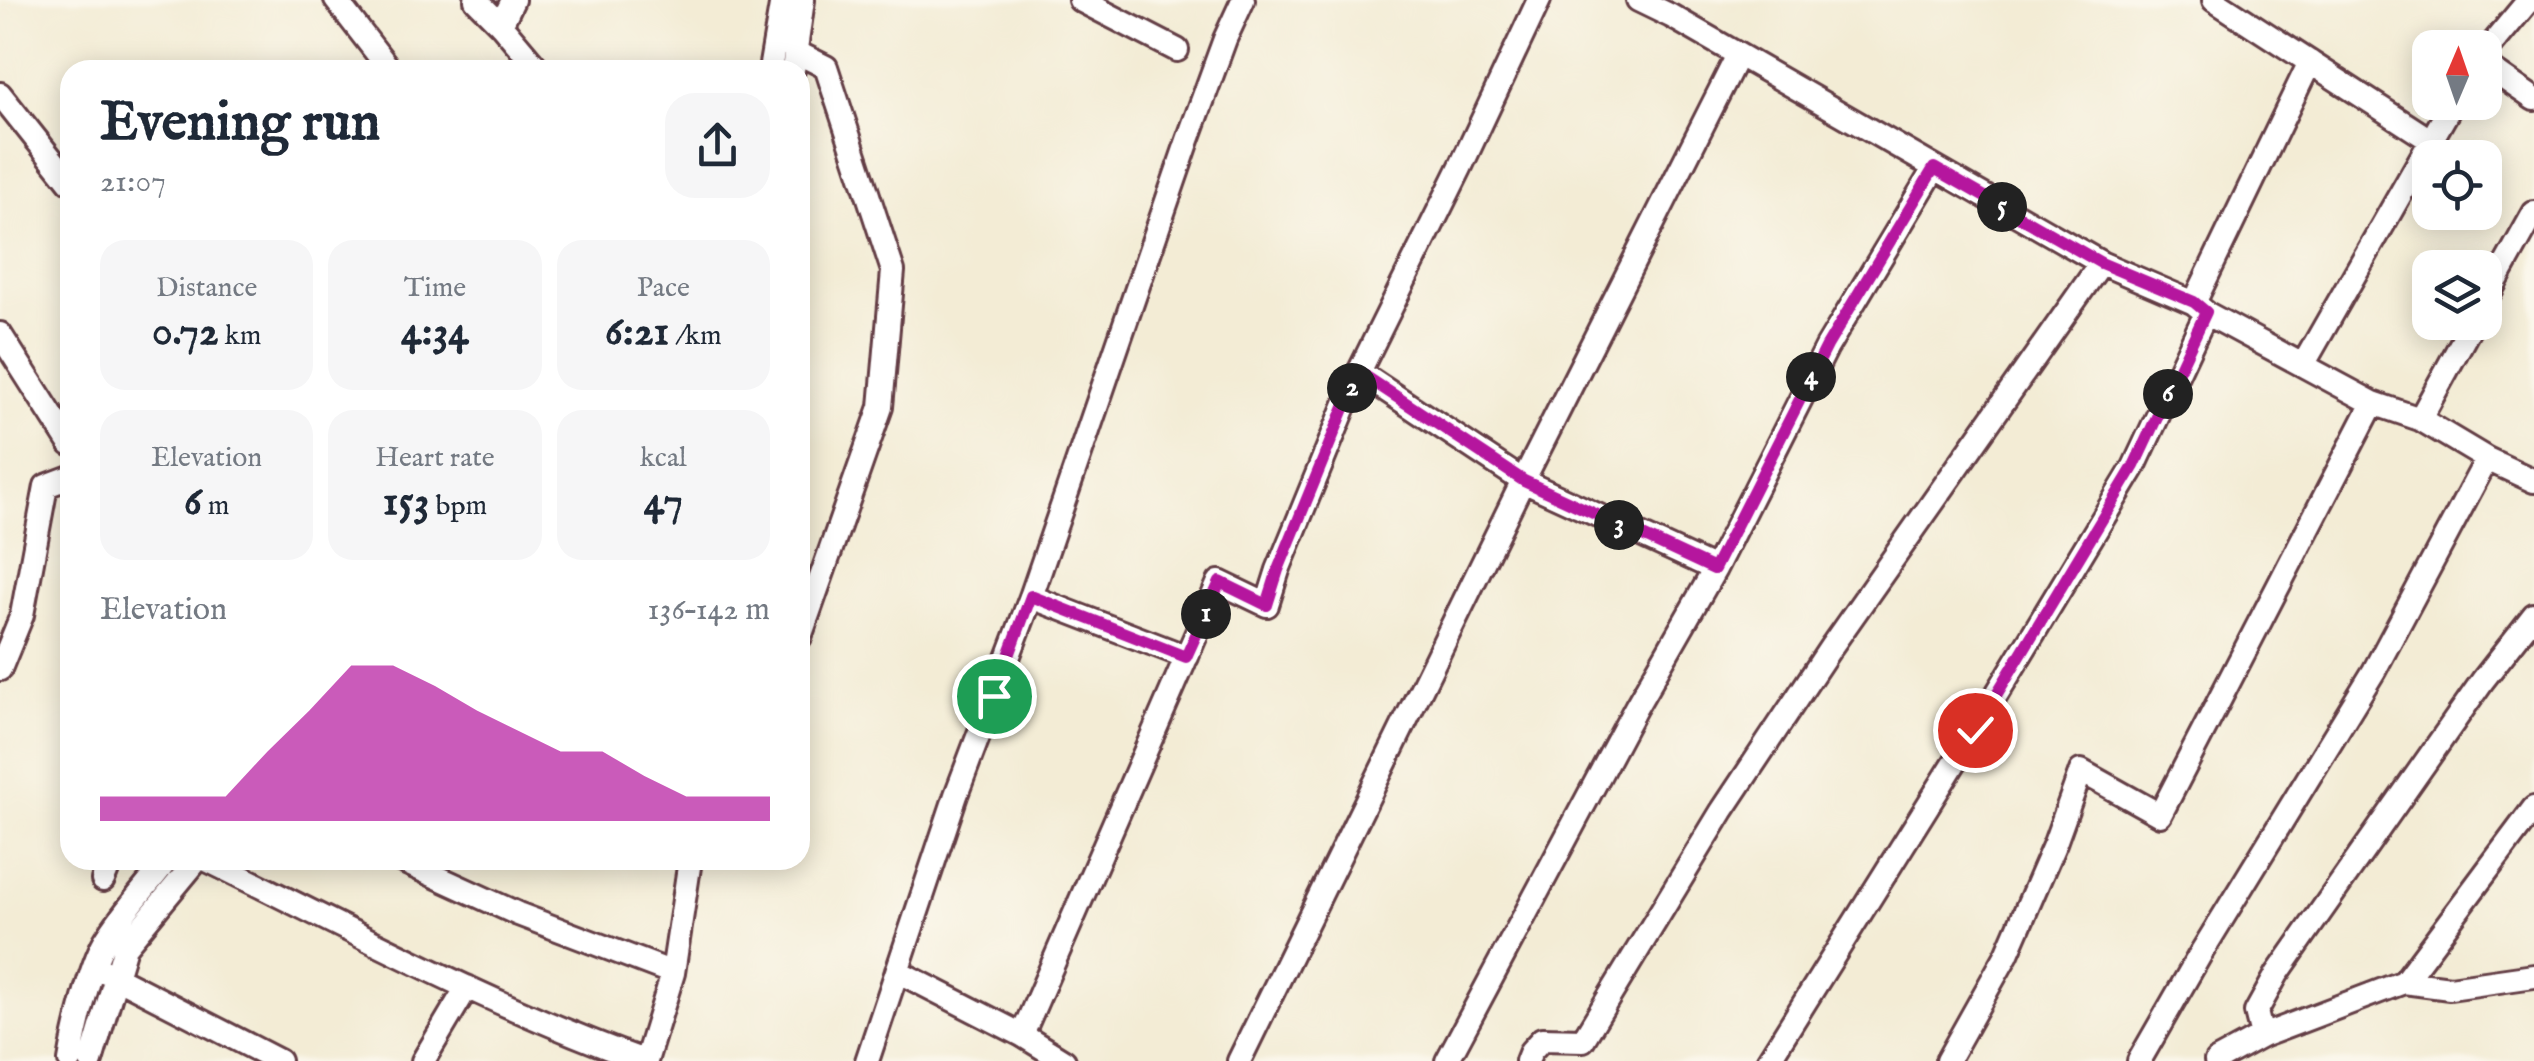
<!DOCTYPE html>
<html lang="en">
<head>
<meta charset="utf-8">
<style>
  body { margin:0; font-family:"IM FELL English",serif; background:#f6f6f7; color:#1f2937; height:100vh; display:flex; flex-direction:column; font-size:38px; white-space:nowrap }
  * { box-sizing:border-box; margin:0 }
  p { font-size:32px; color:#747a83 }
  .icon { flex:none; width:55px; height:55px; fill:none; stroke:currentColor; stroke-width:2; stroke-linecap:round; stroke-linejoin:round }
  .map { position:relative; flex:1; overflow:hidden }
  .sheet { position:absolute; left:60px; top:60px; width:750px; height:810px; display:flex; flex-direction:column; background:#fff; border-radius:30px; box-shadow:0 5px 25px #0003 }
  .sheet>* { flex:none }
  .needle { width:65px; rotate:2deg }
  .fabs { position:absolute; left:2412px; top:30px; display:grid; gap:20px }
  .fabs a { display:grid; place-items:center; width:90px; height:90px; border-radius:20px; background:#fff; box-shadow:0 5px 25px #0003; font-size:50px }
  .pin { position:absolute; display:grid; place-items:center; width:85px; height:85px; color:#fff; margin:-42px; border:5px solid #fff; border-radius:50%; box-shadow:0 2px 10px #0007 }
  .km { position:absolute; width:50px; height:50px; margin:-25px; border-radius:50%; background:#222; color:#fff; font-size:28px; line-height:50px; text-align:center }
  .round { display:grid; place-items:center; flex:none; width:105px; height:105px; border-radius:30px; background:#f6f6f7 }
  .summary { display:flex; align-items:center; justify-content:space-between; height:170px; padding:0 40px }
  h1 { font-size:55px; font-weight:700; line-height:75px }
  .stats { display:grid; grid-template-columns:repeat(3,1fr); gap:15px; height:170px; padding:10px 40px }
  .stats div { display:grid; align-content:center; border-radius:25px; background:#f6f6f7; text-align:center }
  .stats b { font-size:42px; font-weight:700 }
  .stats small { font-size:28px; font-weight:400 }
  .stats p { font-size:28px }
  .chart { height:280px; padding:20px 40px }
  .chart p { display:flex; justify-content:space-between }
  .chart svg { width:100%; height:180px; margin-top:10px; fill:#b5179e; opacity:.7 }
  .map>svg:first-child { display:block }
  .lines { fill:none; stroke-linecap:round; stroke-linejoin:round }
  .street-casing { stroke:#633e44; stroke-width:28 }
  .street { stroke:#fff; stroke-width:22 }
  .route-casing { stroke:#fff; stroke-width:20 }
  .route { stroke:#b5179e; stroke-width:12 }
</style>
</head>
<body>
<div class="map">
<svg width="2534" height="1061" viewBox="0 0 2534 1061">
  <rect width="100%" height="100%" fill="#fbf7ec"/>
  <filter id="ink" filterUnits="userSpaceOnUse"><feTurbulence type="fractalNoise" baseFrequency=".01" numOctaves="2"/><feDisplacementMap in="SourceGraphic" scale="20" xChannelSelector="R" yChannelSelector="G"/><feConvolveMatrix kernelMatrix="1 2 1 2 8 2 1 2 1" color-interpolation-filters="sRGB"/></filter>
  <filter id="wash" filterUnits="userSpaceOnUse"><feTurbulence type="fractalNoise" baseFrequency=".0048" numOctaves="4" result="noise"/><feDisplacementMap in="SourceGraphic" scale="40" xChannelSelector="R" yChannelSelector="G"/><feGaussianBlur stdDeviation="2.25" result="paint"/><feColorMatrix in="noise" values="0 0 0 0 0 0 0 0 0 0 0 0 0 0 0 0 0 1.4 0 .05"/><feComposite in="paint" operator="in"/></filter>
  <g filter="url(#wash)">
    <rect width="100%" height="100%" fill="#f3ecd5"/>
  </g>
  <g filter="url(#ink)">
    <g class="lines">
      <defs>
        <path id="street" d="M336 0 390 70
          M476 0 501 25 539 70
          M1080 0 1177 50
          M1638 0 1671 16 2101 263 2194 303 2206 313 2373 403 2420 419 2487 459 2534 481
          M2214 0 2430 140
          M501 25 513 0
          M794 51 826 67 893 271 881 407 800 637
          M2485 53 2529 0
          M2485 65 2534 99
          M770 70 782 0
          M793 70 803 0
          M0 94 70 182
          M2485 301 2534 213
          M2194 303 2310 62
          M0 334 70 444
          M2303 365 2453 102
          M1359 372 1523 481 1715 569
          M2420 419 2473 322
          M1031 597 1187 657
          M0 669 22 615 46 486 70 477
          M207 860C351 930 493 1007 644 1061
          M400 860 518 914 673 973
          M103 880 111 860
          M104 971 279 1061
          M897 971 1022 1035 1064 1061
          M2404 982 2534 808
          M1022 1035 1219 582 1267 605 1278 570 1359 372 1460 168 1539 0
          M2262 1036 2256 1012 2277 974 2483 680 2534 615
          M70 1061C75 1030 90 967 105 941 122 913 147 886 167 860
          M91 1061 125 947 197 860
          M423 1061 467 987
          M646 1061 673 973 690 860
          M867 1061 956 795 1031 597 1188 140 1225 39 1243 0
          M1239 1061 1523 481 1738 55
          M1447 1061 1636 707 1715 569 1827 347 1934 169
          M1527 1061 1531 1051 1542 1039 1583 1040 1722 811 1831 647 2101 263
          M1768 1061 1975 730 2134 467 2206 313
          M1947 1061 2007 954 2055 843 2081 771 2160 815 2373 403
          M2139 1061 2201 953 2374 671 2487 459
          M2216 1061 2262 1036 2404 982 2450 988 2534 976"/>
      </defs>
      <use href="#street" class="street-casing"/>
      <use href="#street" class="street"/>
    </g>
  </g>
  <g class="lines" filter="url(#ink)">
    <defs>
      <path id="route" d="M994 696 1031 596 1186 657 1220 582 1267 605 1278 570 1359 372 1524 481 1714 569 1827 346 1934 168 2101 263 2194 302 2206 312 2134 466 1975 730"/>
    </defs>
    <use href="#route" class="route-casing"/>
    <use href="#route" class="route"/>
  </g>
</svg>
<div class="fabs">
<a><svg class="needle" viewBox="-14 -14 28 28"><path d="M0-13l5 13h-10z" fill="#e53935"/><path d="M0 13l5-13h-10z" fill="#747a83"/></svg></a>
<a><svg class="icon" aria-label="locate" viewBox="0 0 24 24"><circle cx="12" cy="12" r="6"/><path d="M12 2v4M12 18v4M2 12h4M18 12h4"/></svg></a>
<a><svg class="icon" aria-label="layers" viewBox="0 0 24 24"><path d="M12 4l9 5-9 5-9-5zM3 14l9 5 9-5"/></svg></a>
</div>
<div class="pin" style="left:994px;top:696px;background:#1e9e55"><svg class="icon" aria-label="arrive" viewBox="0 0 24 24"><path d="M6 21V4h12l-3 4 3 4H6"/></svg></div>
<div class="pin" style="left:1975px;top:730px;background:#d93025"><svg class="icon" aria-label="check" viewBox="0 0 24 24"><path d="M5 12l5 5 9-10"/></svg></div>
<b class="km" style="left:1206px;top:614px">1</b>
<b class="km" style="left:1352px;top:388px">2</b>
<b class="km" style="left:1619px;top:525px">3</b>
<b class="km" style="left:1811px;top:377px">4</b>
<b class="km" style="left:2002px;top:207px">5</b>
<b class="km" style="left:2168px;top:394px">6</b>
<section class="sheet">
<div class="summary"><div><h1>Evening run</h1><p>21:07</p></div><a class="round"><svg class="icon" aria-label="share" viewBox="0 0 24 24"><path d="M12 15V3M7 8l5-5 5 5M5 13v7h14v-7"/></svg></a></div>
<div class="stats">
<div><p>Distance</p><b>0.72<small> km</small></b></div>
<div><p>Time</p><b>4:34</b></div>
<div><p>Pace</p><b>6:21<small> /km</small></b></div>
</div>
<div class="stats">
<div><p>Elevation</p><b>6<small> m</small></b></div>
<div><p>Heart rate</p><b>153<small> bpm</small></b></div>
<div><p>kcal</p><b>47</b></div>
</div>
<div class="chart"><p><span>Elevation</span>136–142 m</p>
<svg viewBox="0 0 160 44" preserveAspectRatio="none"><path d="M0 44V38L10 38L20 38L30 38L40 27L50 17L60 6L70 6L80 11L90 17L100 22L110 27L120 27L130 33L140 38L150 38L160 38V44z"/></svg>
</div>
</section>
</div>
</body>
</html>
